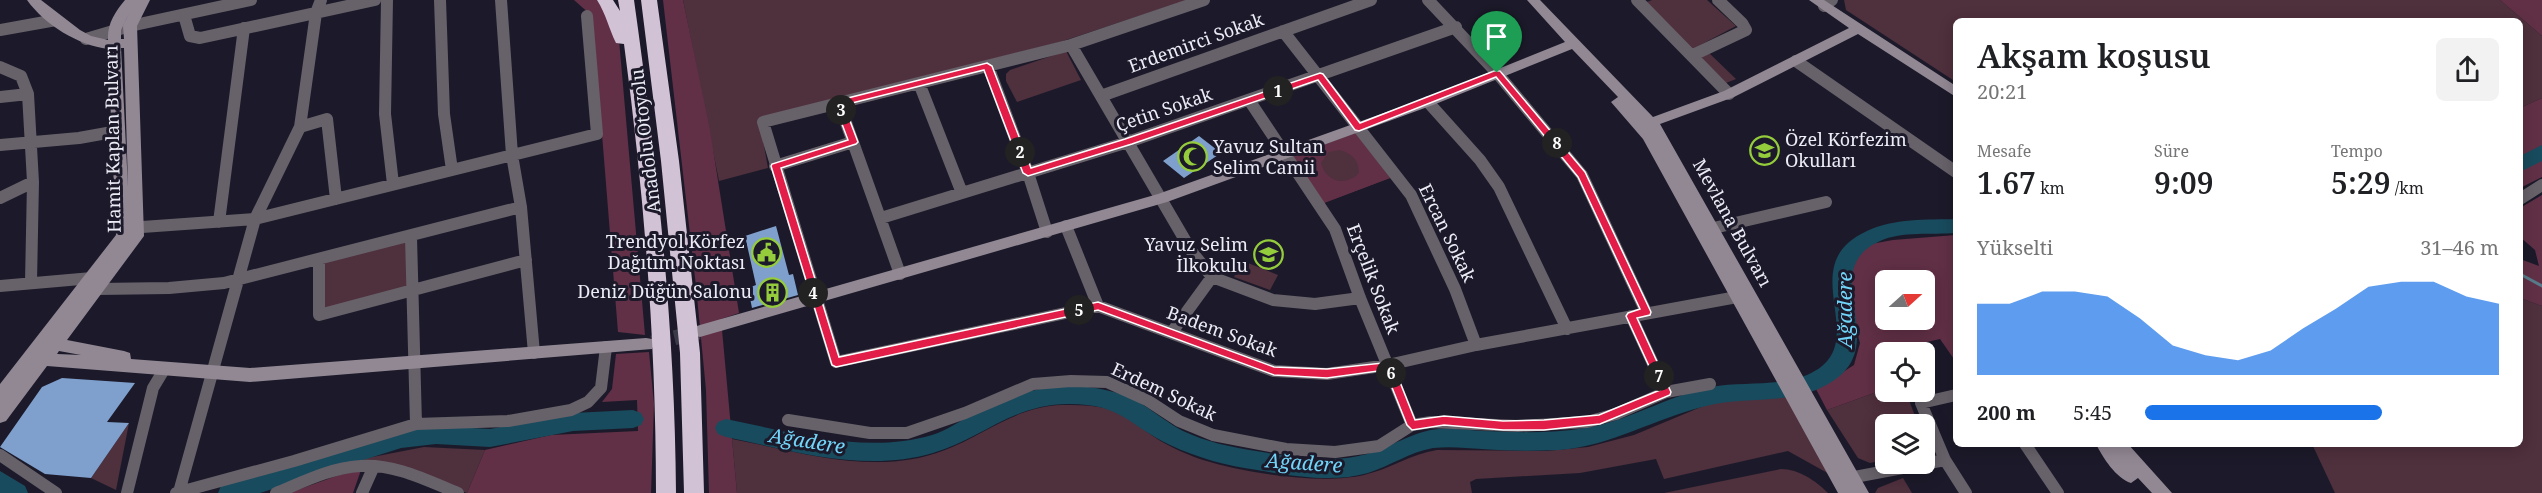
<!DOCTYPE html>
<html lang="tr">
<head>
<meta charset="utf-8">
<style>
  body { margin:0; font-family:"Noto Serif",serif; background:#f2f2f2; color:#202124; height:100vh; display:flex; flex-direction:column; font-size:22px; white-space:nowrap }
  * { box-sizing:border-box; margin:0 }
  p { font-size:20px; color:#757577 }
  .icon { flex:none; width:33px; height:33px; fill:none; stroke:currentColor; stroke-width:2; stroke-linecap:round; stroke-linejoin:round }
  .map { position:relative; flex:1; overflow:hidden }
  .sheet { position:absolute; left:1953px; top:18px; width:570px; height:429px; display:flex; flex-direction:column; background:#fff; border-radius:9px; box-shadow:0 3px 15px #0003 }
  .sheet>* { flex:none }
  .needle { width:39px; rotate:69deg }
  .controls { position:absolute; left:1875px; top:270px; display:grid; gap:12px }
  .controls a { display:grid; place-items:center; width:60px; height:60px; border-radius:9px; background:#fff; box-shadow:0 3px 15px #0003; font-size:30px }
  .pin { position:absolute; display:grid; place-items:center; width:51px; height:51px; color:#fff; margin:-62px -26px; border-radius:50% 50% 50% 0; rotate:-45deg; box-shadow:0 0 6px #0007 }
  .pin .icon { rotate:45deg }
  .km { position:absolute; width:30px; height:30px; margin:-15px; border-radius:50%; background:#222; color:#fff; font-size:16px; line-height:30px; text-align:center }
  .round { display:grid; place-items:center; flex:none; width:63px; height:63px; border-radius:9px; background:#f2f2f2 }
  .summary { display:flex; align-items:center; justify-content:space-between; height:102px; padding:0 24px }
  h1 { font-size:33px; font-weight:600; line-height:45px }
  .figures { display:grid; grid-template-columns:repeat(3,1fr); gap:9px; height:102px; padding:6px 24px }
  .figures div { display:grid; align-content:center }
  .figures b { font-size:30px; font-weight:600 }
  .figures small { font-size:16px; font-weight:400 }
  .figures p { font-size:16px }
  .chart { height:168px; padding:12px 24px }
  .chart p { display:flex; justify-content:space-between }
  .chart svg { width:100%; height:108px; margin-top:6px; fill:#1a73e8; opacity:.7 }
  ul { padding:0 24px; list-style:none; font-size:20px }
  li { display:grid; grid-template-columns:96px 72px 1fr; align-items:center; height:45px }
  li i { height:15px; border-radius:8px; background:#1a73e8 }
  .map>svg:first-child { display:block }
  .green { fill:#4f303d }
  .forest { fill:#613046; fill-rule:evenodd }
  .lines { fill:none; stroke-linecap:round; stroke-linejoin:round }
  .stream { stroke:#587b8b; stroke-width:3 }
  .river { fill:#184b5d; fill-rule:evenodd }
  .building { fill:#7fa0cd }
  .secondary-tunnel { stroke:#3b3a49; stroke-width:15; stroke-dasharray:15 8; stroke-linecap:butt }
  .street { stroke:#676169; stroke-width:12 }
  .secondary { fill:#928894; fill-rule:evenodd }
  .highway { fill:#d2c2d5; fill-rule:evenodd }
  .route { fill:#e11d48; stroke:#fff; stroke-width:1.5; fill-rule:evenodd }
  .labels { text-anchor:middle; stroke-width:6; stroke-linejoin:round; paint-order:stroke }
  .street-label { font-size:18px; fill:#ececf7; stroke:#1c1a2a }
  .poi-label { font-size:18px; fill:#ececf7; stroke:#1c1a2a; text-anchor:end }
  .water-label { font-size:20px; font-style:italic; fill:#71d4f9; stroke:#1c1a2a }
</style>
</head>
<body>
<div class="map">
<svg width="2542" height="493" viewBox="0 0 2542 493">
  <rect width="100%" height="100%" fill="#1c1a2a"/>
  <path class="green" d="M683 0H1187L1060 42 759 118 768 168 719 181Z
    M1652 0H1707L1736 26 1691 50 1644 3Z
    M1844 0H2500L2542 36V98L2520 108V21H1956V82L1846 10Z
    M1066 51 1081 80 1017 102 1006 81V74L1010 70Z
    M1708 52 1736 79 1726 83 1699 57Z
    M1356 133 1390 178 1324 203 1293 156Z
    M411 237 413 290 319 315V261Z
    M1243 261 1278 275 1270 290 1234 277Z
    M2520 298 2542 306V493H2335L2312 444H2520Z
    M1885 389 1886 392H1906L1918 424H1886L1885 460 1870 463 1858 458 1827 410Z
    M1788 397 1831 475 1788 451 1664 479 1656 459 1580 473 1476 479 1470 482 1472 493H737L732 439C801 452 877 477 945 450 986 434 1017 406 1062 405 1074 405 1087 405 1099 407 1124 411 1144 432 1166 444 1177 450 1191 456 1203 460 1245 473 1321 485 1364 475 1390 469 1411 454 1437 450L1546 451 1588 447 1634 435 1713 402 1739 398Z
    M129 423 116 490 91 478Z
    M424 447 485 450 467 493 378 461 357 460Z
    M1781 469C1799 469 1816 481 1828 493H1664Z
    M1903 478 1912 493H1875L1878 488Z"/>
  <path class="forest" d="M574 0H599L619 40 645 335 618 332 594 35 591 15Z
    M663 0H683L710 130 739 313 721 319 737 493H709L706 390 696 286Z
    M2500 0H2542V36Z
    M2542 98V177L2520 188V108Z
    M1356 133 1390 178 1324 203 1293 156ZM1340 150C1352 154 1359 160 1359 173 1345 187 1326 182 1321 163L1329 152Z
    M2542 195V306L2520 298V259L2539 266 2535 250 2520 237V208Z
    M1956 235V362L1940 339 1905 347 1907 352H1886L1885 389 1827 410 1816 389 1854 365 1860 343 1853 317 1850 276 1857 256 1871 244 1893 240ZM1886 280H1924V320H1886Z
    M649 352 654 404 651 493H467L485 450 551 435 638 431 637 400 602 402 612 389 616 354Z
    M361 470 353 493H289L339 475Z"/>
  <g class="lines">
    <path class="stream" d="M2520 274 2542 286"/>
    <path class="river" d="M2542 145V161L2520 172V156Z
      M1956 219V233C1932 235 1902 231 1880 241 1809 273 1906 353 1816 390 1781 404 1742 397 1706 406 1655 418 1612 446 1559 450 1534 451 1508 451 1482 449 1466 448 1450 446 1433 448 1410 452 1390 466 1368 473 1333 483 1293 476 1257 470 1227 466 1198 458 1170 445 1128 425 1122 404 1069 404 1012 404 982 439 933 453 865 473 793 451 726 437L718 434 715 428 718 422 726 419C792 432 865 455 932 435 948 430 961 420 975 413 1004 398 1037 386 1068 386 1094 386 1120 391 1142 404 1156 413 1168 423 1183 431 1206 442 1231 447 1256 451 1291 457 1332 464 1367 454 1392 447 1413 431 1439 429 1453 428 1467 430 1481 431 1515 432 1551 434 1585 428 1629 421 1667 396 1711 387 1742 381 1778 387 1807 375 1878 345 1789 266 1867 231 1894 218 1927 220 1956 219Z
      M633 410 641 413 644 419 641 425 633 428 573 431 490 447 436 444 401 448 260 493H218L221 486 229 483 401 430 436 426 490 429 573 413Z
      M0 471 25 486 28 493H0Z"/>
  </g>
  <path class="building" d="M1199 136 1221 153 1184 178 1163 161Z
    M776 226 789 275 793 274 798 295 752 308 748 288 756 285 745 236Z
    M62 378 135 383 107 422 129 423 91 478 45 474 0 447 42 387Z"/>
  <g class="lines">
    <path class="secondary-tunnel" d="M652 343 699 332"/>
    <path class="street" d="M387 0 385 114 393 184
      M440 0 444 114 452 170
      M501 0 512 155 521 207 534 353
      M1204 0 1071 45 763 122 836 362 1098 306 1274 371 1327 374 1388 365 1476 345 1737 297
      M1428 0 1497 73 1582 175 1646 312
      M1637 0 1729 94
      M1824 6 1832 0
      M184 15 190 36 200 38 375 0
      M0 30 56 20
      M1283 31 1411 195 1455 289 1476 345
      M86 39 130 26 251 0
      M1071 45 1192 252 1212 277 1273 300 1315 304 1360 298
      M1693 55 1746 30 1742 23 1718 0
      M1796 61 1956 172
      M988 66 1028 173 1047 232
      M0 67 21 76 28 94 33 182 31 282
      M919 83 962 193
      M1101 96 1371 0
      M0 97 28 94
      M1249 100 1335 229 1360 298 1412 425
      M1428 102 1480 160 1499 187 1567 329
      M839 103 900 274
      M300 127 327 119 336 199
      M0 145 79 138 118 131
      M775 166 853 142
      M0 198 33 182
      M2520 199 2542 185
      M881 218 1128 142 1456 27
      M219 222 244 28
      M1066 226 1098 306
      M128 228 255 219 597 134 587 16
      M1705 230 1826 202
      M411 237 416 424
      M319 261V315L526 260
      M0 286 92 278
      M98 289 169 288 224 283 521 207
      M1631 316 1666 392
      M1172 332 1212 277
      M788 420 870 433H907L965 413 1033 384 1071 381 1107 382 1147 400 1179 421 1213 435 1286 449 1335 452 1379 446 1412 425 1431 422 1518 426 1587 422 1616 414 1666 392 1710 384
      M2025 444 2058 493
      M0 455 56 493
      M1945 460 1966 493
      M1844 479 1945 460 1921 403 1956 395
      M179 492 255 219 300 127 316 13 321 0
      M127 493 153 388 165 368
      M176 493 294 461 416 424 508 421 571 410 588 402 601 388 606 347
      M276 493C303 482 330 468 360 466 393 463 428 481 458 493
      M362 493 374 466"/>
    <path class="secondary" d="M27 0H41L80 30 91 36 108 40C107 24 115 12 125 0H150L137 26 144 236 67 340 124 351 130 353 131 359 250 368 646 338 652 339 654 344 652 349 250 382 47 366 6 421 0 423V384L116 235 108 49C78 45 45 25 27 0ZM130 11 123 26 124 39H121V30ZM121 48H124L128 187ZM59 351 81 355 57 354Z
      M1527 0H1540L1653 117 1724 91 1849 28 1809 0H1824L1956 86V97L1858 34 1734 97 1660 124 1869 493H1838L1643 139 1611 102 1618 97 1572 49 1433 105 1167 202 700 337 694 335 692 331 694 327 700 325 1158 194 1423 99 1565 42Z
      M2096 444H2128L2172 493H2152L2138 478 2131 483C2116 478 2103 458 2096 444Z"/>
    <path class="highway" d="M597 0H613L620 11 618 0H634C657 164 675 327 676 493H656C656 342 644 193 624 44L616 43C609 29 606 14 597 0Z
      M641 0H657L679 161 700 353 704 493H684L680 353 661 161Z"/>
  </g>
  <path class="route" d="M987 63 992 66 1031 168 1125 139 1320 73 1323 74 1360 123 1494 71H1500L1585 172 1651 312 1650 315 1637 318 1671 392 1670 395 1600 424 1544 430H1503L1444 425 1412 430 1407 425 1385 370 1327 378 1274 375 1098 310 836 367 832 365 771 166 772 164 848 140 834 103 836 101ZM984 70 1023 173 1028 176 1132 144 1318 80 1355 130 1359 131 1496 77 1578 177 1640 309 1628 313 1626 316 1660 390 1599 415 1544 420 1503 421 1444 416 1415 420 1392 362 1327 369 1274 367 1098 302 839 357 781 168 856 144 858 142 844 105Z"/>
  <defs>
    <symbol id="school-ring" viewBox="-11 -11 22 22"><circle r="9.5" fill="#1c1a2a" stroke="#94cc3c" stroke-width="1.5"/><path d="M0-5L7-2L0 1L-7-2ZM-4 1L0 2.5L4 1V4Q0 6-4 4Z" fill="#94cc3c"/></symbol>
    <symbol id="mosque-ring" viewBox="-11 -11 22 22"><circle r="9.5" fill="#1c1a2a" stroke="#94cc3c" stroke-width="1.5"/><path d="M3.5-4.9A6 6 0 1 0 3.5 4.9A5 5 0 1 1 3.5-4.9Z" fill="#94cc3c"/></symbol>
    <symbol id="civic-ring" viewBox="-11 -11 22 22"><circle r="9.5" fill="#1c1a2a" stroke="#94cc3c" stroke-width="1.5"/><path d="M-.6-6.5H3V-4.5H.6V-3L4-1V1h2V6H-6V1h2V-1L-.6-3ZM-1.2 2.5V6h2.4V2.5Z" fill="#94cc3c"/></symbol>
    <symbol id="building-ring" viewBox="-11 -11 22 22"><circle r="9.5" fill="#1c1a2a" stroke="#94cc3c" stroke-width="1.5"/><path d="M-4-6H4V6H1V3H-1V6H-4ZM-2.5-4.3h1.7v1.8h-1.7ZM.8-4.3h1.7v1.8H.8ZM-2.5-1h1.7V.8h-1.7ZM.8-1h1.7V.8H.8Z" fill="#94cc3c"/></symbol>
  </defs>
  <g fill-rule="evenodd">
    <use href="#school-ring" x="1748" y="134" width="33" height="33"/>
    <use href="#mosque-ring" x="1176" y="140" width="33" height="33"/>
    <use href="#civic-ring" x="750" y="236" width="33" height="33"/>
    <use href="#school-ring" x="1252" y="238" width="33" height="33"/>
    <use href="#building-ring" x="756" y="276" width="33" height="33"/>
  </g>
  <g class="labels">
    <g class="street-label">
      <text transform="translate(1196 43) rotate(-20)" y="6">Erdemirci Sokak</text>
      <text transform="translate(1164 110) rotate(-19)" y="6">Çetin Sokak</text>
      <text transform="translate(113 139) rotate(-91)" y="6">Hamit Kaplan Bulvarı</text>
      <text transform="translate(646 141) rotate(-97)" y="6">Anadolu Otoyolu</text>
      <text transform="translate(1732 223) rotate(61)" y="6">Mevlana Bulvarı</text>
      <text transform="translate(1447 233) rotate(64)" y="6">Ercan Sokak</text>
      <text transform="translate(1373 279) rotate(69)" y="6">Erçelik Sokak</text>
      <text transform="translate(1222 332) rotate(20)" y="6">Badem Sokak</text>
      <text transform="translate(1164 392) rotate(25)" y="6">Erdem Sokak</text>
    </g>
    <g class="poi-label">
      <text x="1785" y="146" text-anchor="start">Özel Körfezim<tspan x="1785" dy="21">Okulları</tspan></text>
      <text x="1213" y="153" text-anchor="start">Yavuz Sultan<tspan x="1213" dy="21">Selim Camii</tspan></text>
      <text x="745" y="248">Trendyol Körfez<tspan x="745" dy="21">Dağıtım Noktası</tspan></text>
      <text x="1248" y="251">Yavuz Selim<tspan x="1248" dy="21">İlkokulu</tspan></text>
      <text x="752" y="298">Deniz Düğün Salonu</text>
    </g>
    <g class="water-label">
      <text transform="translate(1845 310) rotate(-90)" y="7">Ağadere</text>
      <text transform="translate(807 441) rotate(9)" y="7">Ağadere</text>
      <text transform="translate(1304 463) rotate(4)" y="7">Ağadere</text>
    </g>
  </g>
</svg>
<div class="controls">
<a><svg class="needle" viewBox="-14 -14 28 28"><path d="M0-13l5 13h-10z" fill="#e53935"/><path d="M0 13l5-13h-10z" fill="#757577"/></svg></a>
<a><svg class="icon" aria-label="locate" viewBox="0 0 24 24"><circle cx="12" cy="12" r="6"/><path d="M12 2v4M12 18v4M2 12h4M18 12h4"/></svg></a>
<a><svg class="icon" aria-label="layers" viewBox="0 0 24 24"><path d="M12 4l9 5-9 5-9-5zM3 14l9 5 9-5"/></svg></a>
</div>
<div class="pin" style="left:1497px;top:73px;background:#1e9e55"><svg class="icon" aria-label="arrive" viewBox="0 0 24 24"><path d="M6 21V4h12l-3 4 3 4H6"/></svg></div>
<b class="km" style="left:1278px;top:91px">1</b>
<b class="km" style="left:1020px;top:152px">2</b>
<b class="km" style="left:841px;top:110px">3</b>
<b class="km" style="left:813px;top:293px">4</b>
<b class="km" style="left:1079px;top:310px">5</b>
<b class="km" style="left:1391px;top:373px">6</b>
<b class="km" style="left:1659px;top:376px">7</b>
<b class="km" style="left:1557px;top:143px">8</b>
<section class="sheet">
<div class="summary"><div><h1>Akşam koşusu</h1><p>20:21</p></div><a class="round"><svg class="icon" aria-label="share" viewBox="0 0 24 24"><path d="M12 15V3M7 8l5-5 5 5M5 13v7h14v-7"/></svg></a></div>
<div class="figures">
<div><p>Mesafe</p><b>1.67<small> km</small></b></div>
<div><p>Süre</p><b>9:09</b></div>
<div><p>Tempo</p><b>5:29<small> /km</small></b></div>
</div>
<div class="chart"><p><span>Yükselti</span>31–46 m</p>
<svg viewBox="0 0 160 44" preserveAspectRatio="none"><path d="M0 44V15L10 15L20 10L30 10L40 12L50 21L60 32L70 36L80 38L90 34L100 25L110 17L120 8L130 6L140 6L150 12L160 15V44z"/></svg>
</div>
<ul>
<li><b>200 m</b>5:45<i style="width:67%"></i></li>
</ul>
</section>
</div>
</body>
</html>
